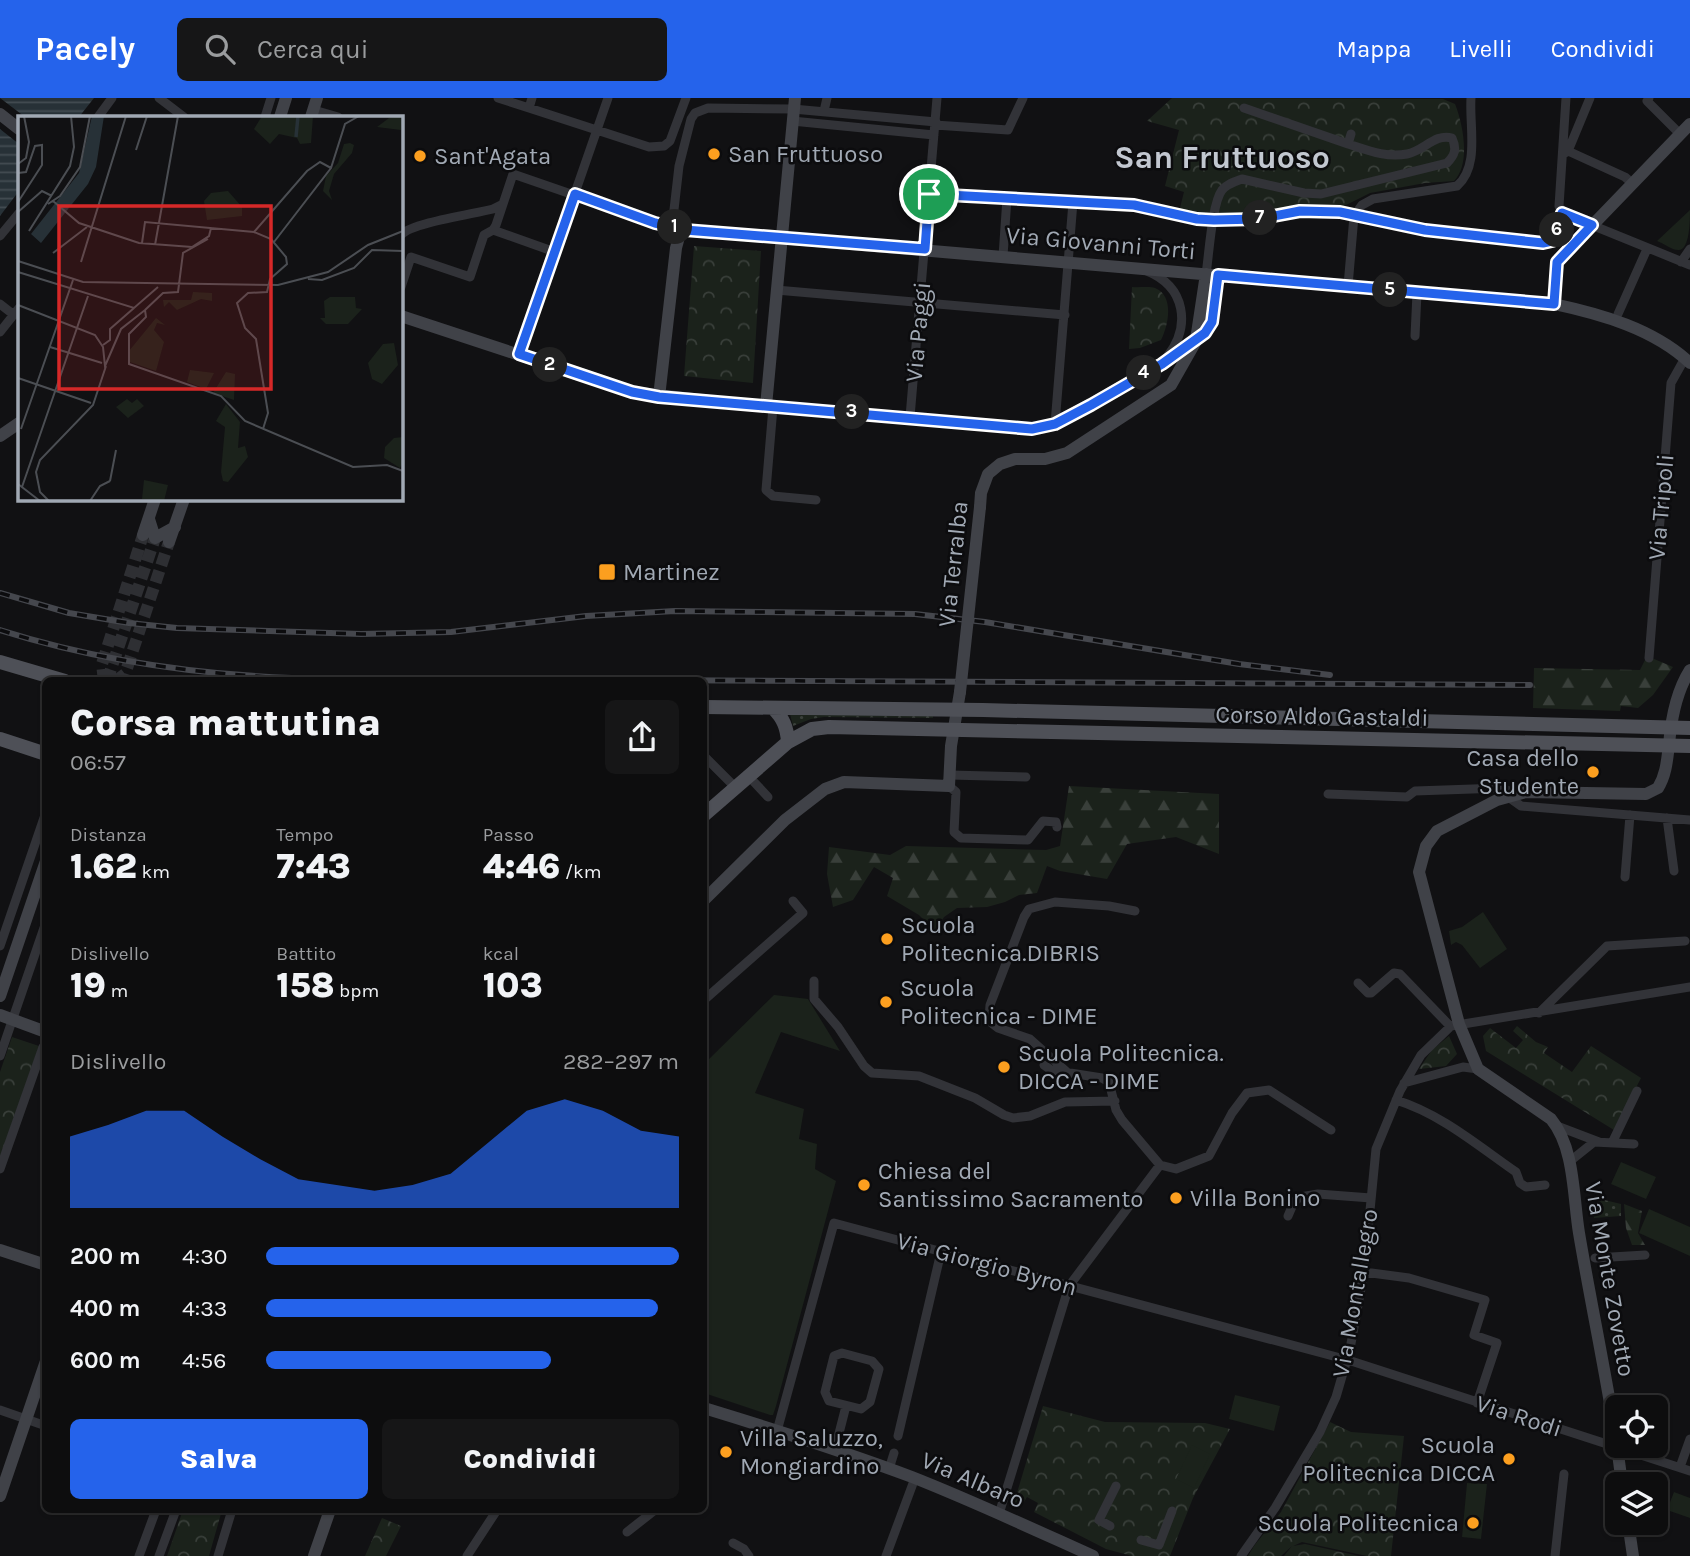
<!DOCTYPE html>
<html lang="it">
<head>
<meta charset="utf-8">
<style>
  body { margin:0; font-family:Karla,sans-serif; background:#161617; color:#f1f3f6; height:100vh; display:flex; flex-direction:column; font-size:26px; white-space:nowrap }
  * { box-sizing:border-box; margin:0 }
  p { font-size:23px; color:#9a9c9e }
  .icon { flex:none; width:38px; height:38px; fill:none; stroke:currentColor; stroke-width:2; stroke-linecap:round; stroke-linejoin:round }
  .map { position:relative; flex:1; overflow:hidden }
  .sheet { position:absolute; left:42px; top:579px; width:665px; height:836px; display:flex; flex-direction:column; background:#0d0d0e; border-radius:10px; box-shadow:0 2px 5px #0004,0 0 0 2px #2d2d2e }
  .sheet>* { flex:none }
  .buttons { position:absolute; left:1605px; top:1297px; display:grid; gap:14px }
  .buttons a { display:grid; place-items:center; width:63px; height:63px; border-radius:10px; background:#0d0d0e; box-shadow:0 2px 5px #0004,0 0 0 2px #2d2d2e; font-size:35px }
  .pin { position:absolute; display:grid; place-items:center; width:60px; height:60px; color:#fff; margin:-30px; border:4px solid #fff; border-radius:50%; box-shadow:0 2px 7px #0007 }
  .km { position:absolute; width:35px; height:35px; margin:-18px; border-radius:50%; background:#222; color:#fff; font-size:19px; line-height:35px; text-align:center }
  .round { display:grid; place-items:center; flex:none; width:74px; height:74px; border-radius:10px; background:#161617 }
  .headline { display:flex; align-items:center; justify-content:space-between; height:119px; padding:0 28px }
  h1 { font-size:38px; font-weight:800; line-height:52px }
  .metrics { display:grid; grid-template-columns:repeat(3,1fr); gap:10px; height:119px; padding:7px 28px }
  .metrics div { display:grid; align-content:center }
  .metrics b { font-size:35px; font-weight:800 }
  .metrics small { font-size:19px; font-weight:400 }
  .metrics p { font-size:19px }
  .chart { height:196px; padding:14px 28px }
  .chart p { display:flex; justify-content:space-between }
  .chart svg { width:100%; height:126px; margin-top:7px; fill:#2563eb; opacity:.7 }
  .cta { display:flex; gap:14px; margin-top:auto; padding:14px 28px }
  .cta a { flex:1; height:80px; border-radius:10px; background:#2563eb; color:#fff; font-size:28px; font-weight:800; line-height:80px; text-align:center }
  .cta a+a { background:#161617; color:#f1f3f6 }
  ul { padding:0 28px; list-style:none; font-size:23px }
  li { display:grid; grid-template-columns:112px 84px 1fr; align-items:center; height:52px }
  li i { height:18px; border-radius:9px; background:#2563eb }
  header { display:flex; align-items:center; gap:42px; box-sizing:border-box; height:98px; padding:0 35px; background:#2563eb; color:#fff }
  header strong { font-size:33px }
  nav { display:flex; gap:38px; margin-inline-start:auto; font-size:24px }
  .search { width:490px; height:63px; background:#161617; display:flex; align-items:center; gap:18px; box-sizing:border-box; padding:0 24px; border-radius:10px; color:#9a9c9e; font-size:26px }
  .map>svg:first-child { display:block }
  .grass { fill:url(#grass-dots) }
  .forest { fill:url(#forest-firs) }
  .park { fill:url(#park-crowns) }
  .garden { fill:#1b221b }
  .water { fill:url(#water-rules) }
  .pier { fill:#111113 }
  .lines { fill:none; stroke-linecap:round; stroke-linejoin:round }
  .secondary-tunnel { stroke:#2e2f33; stroke-width:12; stroke-dasharray:12 6; stroke-linecap:butt }
  .street { stroke:#323338; stroke-width:9 }
  .secondary { stroke:#404248; stroke-width:12 }
  .primary { stroke:#4e5057; stroke-width:14 }
  .rail-casing { stroke:#45474d; stroke-width:6 }
  .rail { stroke:#0c0c0e; stroke-width:3.5; stroke-dasharray:10; stroke-linecap:butt }
  .secondary-bridge { stroke:#404248; stroke-width:12 }
  .route-casing { stroke:#fff; stroke-width:14 }
  .route { stroke:#2563eb; stroke-width:9 }
  .poi-dot { fill:#fc9f1f; stroke:#0c0c0e; stroke-width:2.5 }
  .labels { text-anchor:middle; stroke-width:5; stroke-linejoin:round; paint-order:stroke }
  .poi-label { font-size:24px; fill:#a1a9b4; stroke:#0c0c0e; text-anchor:start }
  .street-label { font-size:24px; fill:#a1a9b4; stroke:#0c0c0e }
  .district-label { font-size:32px; font-weight:bold; fill:#c2c7d0; stroke:#0c0c0e }
  .inset-river { fill:none; stroke:#273137; stroke-width:3.5 }
  .inset-road { fill:none; stroke:#4b4e53; stroke-width:2 }
  .view { fill:#d62828; fill-opacity:0.15; stroke:#d62828; stroke-width:3.5 }
  .inset-edge { fill:none; stroke:#a1a9b4; stroke-width:3.5 }
</style>
</head>
<body>
<header>
<strong>Pacely</strong>
<div class="search"><svg class="icon" aria-label="search" viewBox="0 0 24 24"><circle cx="10" cy="10" r="6"/><path d="M15 15l6 6"/></svg>Cerca qui</div>
<nav><a>Mappa</a><a>Livelli</a><a>Condividi</a></nav>
</header>
<div class="map">
<svg width="1690" height="1458" viewBox="0 0 1690 1458">
  <defs>
    <pattern id="grass-dots" width="8" height="8" patternUnits="userSpaceOnUse" patternTransform="scale(1.75)"><rect width="8" height="8" fill="#1b221b"/><path d="M2 2h.1M6 6h.1" fill="none" stroke="#393f3a" stroke-width="1.8" stroke-linecap="round"/></pattern>
    <pattern id="forest-firs" width="22" height="20" patternUnits="userSpaceOnUse" patternTransform="scale(1.75)"><rect width="22" height="20" fill="#1b221b"/><path d="M5 1l3.5 6h-7zM16 11l3.5 6h-7z" fill="#393f3a"/></pattern>
    <pattern id="park-crowns" width="20" height="18" patternUnits="userSpaceOnUse" patternTransform="scale(1.75)"><rect width="20" height="18" fill="#1b221b"/><path d="M2 6a3 3 0 1 1 6 0M12 15a3 3 0 1 1 6 0" fill="none" stroke="#393f3a"/></pattern>
    <pattern id="water-rules" width="6" height="5" patternUnits="userSpaceOnUse" patternTransform="scale(1.75)"><rect width="6" height="5" fill="#273137"/><path d="M0 2.5h6" fill="none" stroke="#434c52"/></pattern>
  </defs>
  <rect width="100%" height="100%" fill="#111113"/>
  <path class="grass" d="M790 616 933 618V620L824 619 811 621 793 628Z
    M1596 1100 1621 1106V1118L1594 1120 1592 1106Z"/>
  <path class="forest" d="M1647 558 1673 569 1653 597 1638 610 1621 608 1620 613 1533 610 1534 570 1640 572Z
    M1069 688 1219 696V756L1176 739 1127 746 1107 781 1060 773 1047 768 1037 795 1019 797 1005 804 987 809 957 810 944 819 935 833 919 817 887 798 893 780 874 769 853 802 833 809 827 776 829 749 890 757 906 748 1046 752 1060 748Z
    M1624 1106 1642 1113 1638 1135 1645 1147H1632L1626 1130Z"/>
  <path class="park" d="M1172 0 1443 1 1455 6C1463 26 1471 66 1454 83L1425 85 1370 95 1344 108H1298L1258 116 1214 118 1179 114 1184 94 1165 88 1179 32 1147 23Z
    M694 148 761 153 753 285 684 278Z
    M1132 189C1138 190 1149 188 1155 190 1175 198 1168 228 1161 242L1140 250 1129 251Z
    M1517 928 1536 944 1548 949 1544 955 1572 974 1591 948 1641 980 1614 1032 1486 953 1483 938 1490 930 1516 950 1523 942 1513 933Z
    M1449 938 1457 956 1446 968 1419 971 1432 952Z
    M12 939 39 948 0 1059V974Z
    M1043 1308 1105 1324 1205 1325 1230 1331 1193 1400 1170 1458H1132L1106 1451 1034 1414 1038 1405 1027 1399 1021 1409 1014 1405Z
    M1330 1324 1351 1334 1404 1338 1391 1458H1367L1302 1444 1293 1448 1305 1446 1359 1458H1284L1292 1448 1281 1458H1248L1254 1448 1281 1414Z
    M183 1412H222L209 1458H167Z
    M382 1420 401 1428 386 1458H365Z"/>
  <path class="garden" d="M1690 112C1690 122 1690 153 1678 152 1672 152 1663 145 1657 143Z
    M1483 814 1507 851 1480 870 1462 847 1456 844 1451 847 1449 833 1462 829Z
    M774 897 808 901 840 953 781 934 755 995 804 1011 799 1041 817 1046 815 1071 836 1083 776 1308 773 1317H770L704 1295V966Z
    M1621 1064 1656 1079 1646 1101 1611 1086Z
    M1649 1111 1690 1129V1158L1639 1135Z
    M1235 1297 1280 1308 1274 1333 1229 1321Z
    M1192 1347 1210 1356 1194 1390 1176 1381Z
    M1467 1385 1487 1386 1481 1441 1462 1439Z
    M1674 1394 1690 1400V1420L1667 1412Z"/>
  <path class="water" d="M0 0H94L79 19H19V93L0 118Z"/>
  <path class="pier" d="M0 0 25 19H19V46L0 31Z"/>
  <g class="lines">
    <path class="secondary-tunnel" d="M104 583 102 566 143 437
      M107 583 155 440
      M116 583 125 576 169 444"/>
    <path class="street" d="M159 0 184 19
      M498 0 529 10
      M532 0 529 10 649 49 664 48 670 43 686 0
      M1649 0 1647 3 1680 36
      M1244 10 1348 46
      M314 12 338 19
      M824 13 827 0
      M98 19 112 0
      M265 19 271 0
      M792 23 934 37
      M935 27 1008 32 1023 0
      M1568 53 1625 79 1633 86
      M1565 55 1568 53 1590 0
      M929 96 1134 107 1197 121 1214 122 1258 121 1300 113 1340 114 1425 133 1548 145 1554 139 1562 115 1559 108 1566 0
      M1562 115 1690 167
      M672 129 679 68 691 21 695 15 708 10 793 11 936 24
      M493 132 555 154
      M401 137C411 125 474 116 493 111L503 106
      M0 138 19 115
      M1003 158 1007 100
      M1681 164 1690 151
      M1147 173C1186 189 1191 228 1167 259
      M1206 176C1209 157 1212 105 1222 92 1227 86 1234 84 1242 81L1304 95 1321 96 1447 65C1455 57 1457 51 1452 40 1435 35 1424 53 1407 56 1386 60 1367 52 1348 46L1351 36
      M1348 188 1354 118 1362 107 1373 101 1457 88C1480 68 1469 28 1471 0
      M401 189 411 159 470 179 484 137 493 132 496 127 513 76 655 125 685 132
      M776 192 1065 217
      M0 206 14 217
      M1618 216 1647 151
      M0 234 19 210
      M1415 238 1417 195
      M1196 242C1217 225 1216 202 1218 177
      M519 256 608 0
      M773 309 766 392 773 398 816 402
      M910 319 937 0
      M1055 326 1073 104
      M1649 560 1671 285 1685 260
      M704 658 735 689
      M950 677 1026 679
      M754 684 768 699
      M949 688 956 694 954 734 961 740 1028 742 1043 723 1056 724 1057 729
      M1328 696 1407 699 1415 693 1501 690 1515 695
      M1507 698 1521 708 1690 722
      M1667 720 1674 773
      M1625 779 1630 717
      M0 848 46 714
      M814 883V901L838 929 864 968 872 975 919 978 975 1000 1004 1017 1013 1020 1030 1018 1065 1004 1115 1003
      M1358 885 1368 895H1371L1394 875 1400 876 1450 928
      M704 902 803 815 793 803
      M1539 915 1607 848 1685 843
      M0 958 46 824
      M1044 967 1051 972 1102 980 1109 984 1116 1012 1122 1022 1160 1067 1176 1071 1209 1058 1232 1015 1247 995 1269 992 1331 1032
      M1067 974 1030 941 998 930 989 923 990 907 1024 819 1029 811 1055 804 1109 808 1135 813
      M1404 985 1463 969 1478 971
      M1396 1002C1441 1016 1477 1047 1516 1074L1520 1085 1526 1089 1545 1087
      M1557 1028 1599 1044
      M1612 1045 1637 993
      M1569 1064 1594 1044 1634 1046
      M0 1071 43 949
      M1288 1118 1294 1104 1300 1099 1318 1096 1371 1100
      M1595 1160 1645 1157
      M1364 1174 1409 1180 1485 1202 1474 1237 1497 1245 1477 1305
      M842 1255 872 1263 879 1271 870 1304 861 1311 829 1303 825 1294 834 1258Z
      M0 1312 46 1328
      M777 1333 834 1125 1348 1262 1690 1373
      M898 1338 941 1154
      M835 1351 846 1308
      M1680 1369 1690 1341
      M889 1371 894 1355
      M999 1416 1069 1188 1160 1067
      M1110 1428 1099 1422 1116 1388
      M627 1434 655 1412
      M1141 1442 1159 1447 1172 1413
      M733 1445 744 1451 749 1458
      M139 1458 156 1412
      M159 1458 176 1412
      M218 1458 232 1412
      M467 1458 497 1412
      M886 1458 915 1380
      M1241 1458 1275 1410 1320 1334 1336 1299 1350 1251 1364 1174 1376 1051 1400 993 1421 957 1451 928 1690 889
      M1555 1458 1564 1376"/>
    <path class="secondary" d="M0 16 19 31
      M280 19 286 0
      M311 19 317 0
      M1554 206 1557 164 1690 26
      M401 218 632 294 736 306 1032 331 1055 326 1162 266 1196 242 1206 176
      M659 299 676 150 679 139 685 132 1554 206C1601 216 1654 231 1690 265
      M766 308 795 0
      M0 338 19 325
      M980 409 981 395 988 376 1000 366 1015 361H1045L1067 355 1171 287 1196 243
      M149 421 155 440 175 429
      M143 437 155 401
      M169 444 184 401
      M704 802 785 722 825 691 844 684 949 688 951 648 960 594
      M0 898 46 763
      M0 917 46 934
      M0 1152 46 1167
      M704 1310C773 1331 843 1353 912 1379 973 1403 1033 1431 1093 1458
      M1617 1347C1606 1276 1591 1206 1579 1135 1573 1099 1575 1050 1551 1021L1478 971 1459 926 1419 774 1426 748 1437 733 1497 702 1526 694 1646 696 1658 690C1666 677 1667 663 1669 647 1671 622 1676 594 1690 572
      M1617 1348 1622 1386
      M0 1398 46 1263
      M1628 1424 1633 1458
      M314 1458 330 1412"/>
    <path class="primary" d="M0 564 65 583
      M704 609 983 612 1690 630
      M773 610C783 620 787 629 788 644
      M0 641 46 656
      M704 717 788 644 812 631 829 629 1690 648"/>
    <defs>
      <path id="rail" d="M0 495 69 515 129 525 177 530 361 536 451 534 586 518 675 513 915 516 985 524 1239 566 1330 577
        M0 532C95 562 192 576 292 580L1530 587"/>
    </defs>
    <use href="#rail" class="rail-casing"/>
    <use href="#rail" class="rail"/>
    <path class="secondary-bridge" d="M960 594 980 409"/>
  </g>
  <g class="lines">
    <defs>
      <path id="route" d="M575 96 655 125 685 132 925 151 929 96 1134 107 1197 121 1214 122 1258 121 1300 113 1340 114 1425 132 1543 145 1552 143 1554 139 1562 115 1592 127 1557 164 1554 206 1218 177 1212 224 1205 235 1162 266 1091 307 1055 326 1032 331 659 299 632 294 519 256Z"/>
    </defs>
    <use href="#route" class="route-casing"/>
    <use href="#route" class="route"/>
  </g>
  <g class="poi-dot">
    <circle cx="714" cy="56" r="7"/>
    <circle cx="420" cy="58" r="7"/>
    <rect x="598" y="465" width="18" height="18" rx="3.5"/>
    <circle cx="1593" cy="674" r="7"/>
    <circle cx="887" cy="841" r="7"/>
    <circle cx="886" cy="904" r="7"/>
    <circle cx="1004" cy="969" r="7"/>
    <circle cx="864" cy="1087" r="7"/>
    <circle cx="1176" cy="1100" r="7"/>
    <circle cx="726" cy="1354" r="7"/>
    <circle cx="1509" cy="1361" r="7"/>
    <circle cx="1473" cy="1425" r="7"/>
  </g>
  <g class="labels">
    <g class="poi-label">
      <text x="728" y="64">San Fruttuoso</text>
      <text x="434" y="66">Sant'Agata</text>
      <text x="623" y="482">Martinez</text>
      <text x="1579" y="668" text-anchor="end">Casa dello<tspan x="1579" dy="28">Studente</tspan></text>
      <text x="901" y="835">Scuola<tspan x="901" dy="28">Politecnica.DIBRIS</tspan></text>
      <text x="900" y="898">Scuola<tspan x="900" dy="28">Politecnica - DIME</tspan></text>
      <text x="1018" y="963">Scuola Politecnica.<tspan x="1018" dy="28">DICCA - DIME</tspan></text>
      <text x="878" y="1081">Chiesa del<tspan x="878" dy="28">Santissimo Sacramento</tspan></text>
      <text x="1190" y="1108">Villa Bonino</text>
      <text x="740" y="1348">Villa Saluzzo,<tspan x="740" dy="28">Mongiardino</tspan></text>
      <text x="1495" y="1355" text-anchor="end">Scuola<tspan x="1495" dy="28">Politecnica DICCA</tspan></text>
      <text x="1459" y="1433" text-anchor="end">Scuola Politecnica</text>
    </g>
    <g class="street-label">
      <text transform="translate(1101 145) rotate(5)" y="8">Via Giovanni Torti</text>
      <text transform="translate(918 234) rotate(-85)" y="8">Via Paggi</text>
      <text transform="translate(1661 409) rotate(-85)" y="8">Via Tripoli</text>
      <text transform="translate(953 466) rotate(-84)" y="8">Via Terralba</text>
      <text transform="translate(1322 618) rotate(1)" y="8">Corso Aldo Gastaldi</text>
      <text transform="translate(987 1166) rotate(15)" y="8">Via Giorgio Byron</text>
      <text transform="translate(1610 1181) rotate(80)" y="8">Via Monte Zovetto</text>
      <text transform="translate(1355 1195) rotate(-80)" y="8">Via Montallegro</text>
      <text transform="translate(1519 1318) rotate(18)" y="8">Via Rodi</text>
      <text transform="translate(973 1382) rotate(23)" y="8">Via Albaro</text>
    </g>
    <g class="district-label">
      <text x="1222" y="70">San Fruttuoso</text>
    </g>
  </g>
  <g transform="translate(18 18)">
    <rect width="385" height="385" fill="#111113"/>
    <path d="M312 181H337L338 192 344 193 330 208H308L302 202H307L306 185Z" fill="#1b221b"/>
    <path d="M244 0H295L293 27 282 28 279 22 261 18 252 28 236 13ZM385 0 383 14 359 11 371 2ZM332 27 336 29 334 37 316 58 311 75 314 84 305 75 308 60 320 47 326 28ZM175 176 194 177V185L183 183 159 194 151 186 146 191 145 184H173ZM109 283 114 287 119 283 126 290 110 302 98 291Z" fill="#1b221b"/>
    <path d="M210 75 224 91V100L189 104 186 85 193 77ZM376 227 380 249 364 268 354 263 350 247 365 228ZM172 254 196 257 188 273 169 266ZM208 256 217 258 216 284 195 277ZM208 288 222 306 220 332 227 330 230 341 210 366 205 365 203 356 207 311 198 305ZM385 321V346L382 352 366 342 367 331 376 322Z" fill="#1b221b"/>
    <path d="M138 202 147 209 139 207 136 214 146 226 138 255 112 246 111 235ZM126 364 150 369 146 385 124 383Z" fill="#1b221b"/>
    <path d="M74 0H86L78 51 70 68 23 127 13 118 61 57Z" fill="#273137"/>
    <path class="inset-river" d="M278 21 280 0"/>
    <path class="inset-road" d="M118 34 129 0M0 48 8 42 11 26 6 0M0 57 8 56 17 30 24 29V49L0 86M35 85 61 107 121 127 174 131 191 120 193 112M30 88 42 80 62 51 72 0M0 96 24 75 34 80M11 115 52 50 56 31 53 0M236 116 289 55 302 46 313 52M256 126 313 52 327 8 341 0M124 127 127 106 236 116 253 123 268 141 269 148 252 163 249 176 230 177 219 187 227 212 238 223 250 297 245 313M137 129 160 0M35 137 69 111M0 145 65 166 260 169 310 156 350 129 385 115M63 146 108 0M0 156 116 192 140 171M290 163 304 164 336 152 354 134 385 135M0 189 77 219 85 231 87 250 103 213 127 194 128 201 111 218V248L203 280 227 305 335 351 369 349 385 355M127 194 145 177 160 176 165 137 190 123M85 229 92 224V213L116 192M32 231 84 247M0 262 73 287M3 313 55 164M92 365 98 334M0 368 22 385M4 371 70 180M31 385 22 376 18 356 22 344 75 289 88 250M72 385 82 370 92 365M209 385H240"/>
    <path class="view" d="M41 90H253V273H41Z"/>
    <rect width="385" height="385" class="inset-edge"/>
  </g>
</svg>
<div class="buttons">
<a><svg class="icon" aria-label="locate" viewBox="0 0 24 24"><circle cx="12" cy="12" r="6"/><path d="M12 2v4M12 18v4M2 12h4M18 12h4"/></svg></a>
<a><svg class="icon" aria-label="layers" viewBox="0 0 24 24"><path d="M12 4l9 5-9 5-9-5zM3 14l9 5 9-5"/></svg></a>
</div>
<div class="pin" style="left:929px;top:96px;background:#1e9e55"><svg class="icon" aria-label="arrive" viewBox="0 0 24 24"><path d="M6 21V4h12l-3 4 3 4H6"/></svg></div>
<b class="km" style="left:675px;top:129px">1</b>
<b class="km" style="left:550px;top:267px">2</b>
<b class="km" style="left:852px;top:314px">3</b>
<b class="km" style="left:1144px;top:275px">4</b>
<b class="km" style="left:1390px;top:192px">5</b>
<b class="km" style="left:1557px;top:132px">6</b>
<b class="km" style="left:1260px;top:120px">7</b>
<section class="sheet">
<div class="headline"><div><h1>Corsa mattutina</h1><p>06:57</p></div><a class="round"><svg class="icon" aria-label="share" viewBox="0 0 24 24"><path d="M12 15V3M7 8l5-5 5 5M5 13v7h14v-7"/></svg></a></div>
<div class="metrics">
<div><p>Distanza</p><b>1.62<small> km</small></b></div>
<div><p>Tempo</p><b>7:43</b></div>
<div><p>Passo</p><b>4:46<small> /km</small></b></div>
</div>
<div class="metrics">
<div><p>Dislivello</p><b>19<small> m</small></b></div>
<div><p>Battito</p><b>158<small> bpm</small></b></div>
<div><p>kcal</p><b>103</b></div>
</div>
<div class="chart"><p><span>Dislivello</span>282–297 m</p>
<svg viewBox="0 0 160 44" preserveAspectRatio="none"><path d="M0 44V19L10 15L20 10L30 10L40 19L50 27L60 34L70 36L80 38L90 36L100 32L110 21L120 10L130 6L140 10L150 17L160 19V44z"/></svg>
</div>
<ul>
<li><b>200 m</b>4:30<i style="width:100%"></i></li>
<li><b>400 m</b>4:33<i style="width:95%"></i></li>
<li><b>600 m</b>4:56<i style="width:69%"></i></li>
</ul>
<div class="cta"><a>Salva</a><a>Condividi</a></div>
</section>
</div>
</body>
</html>
